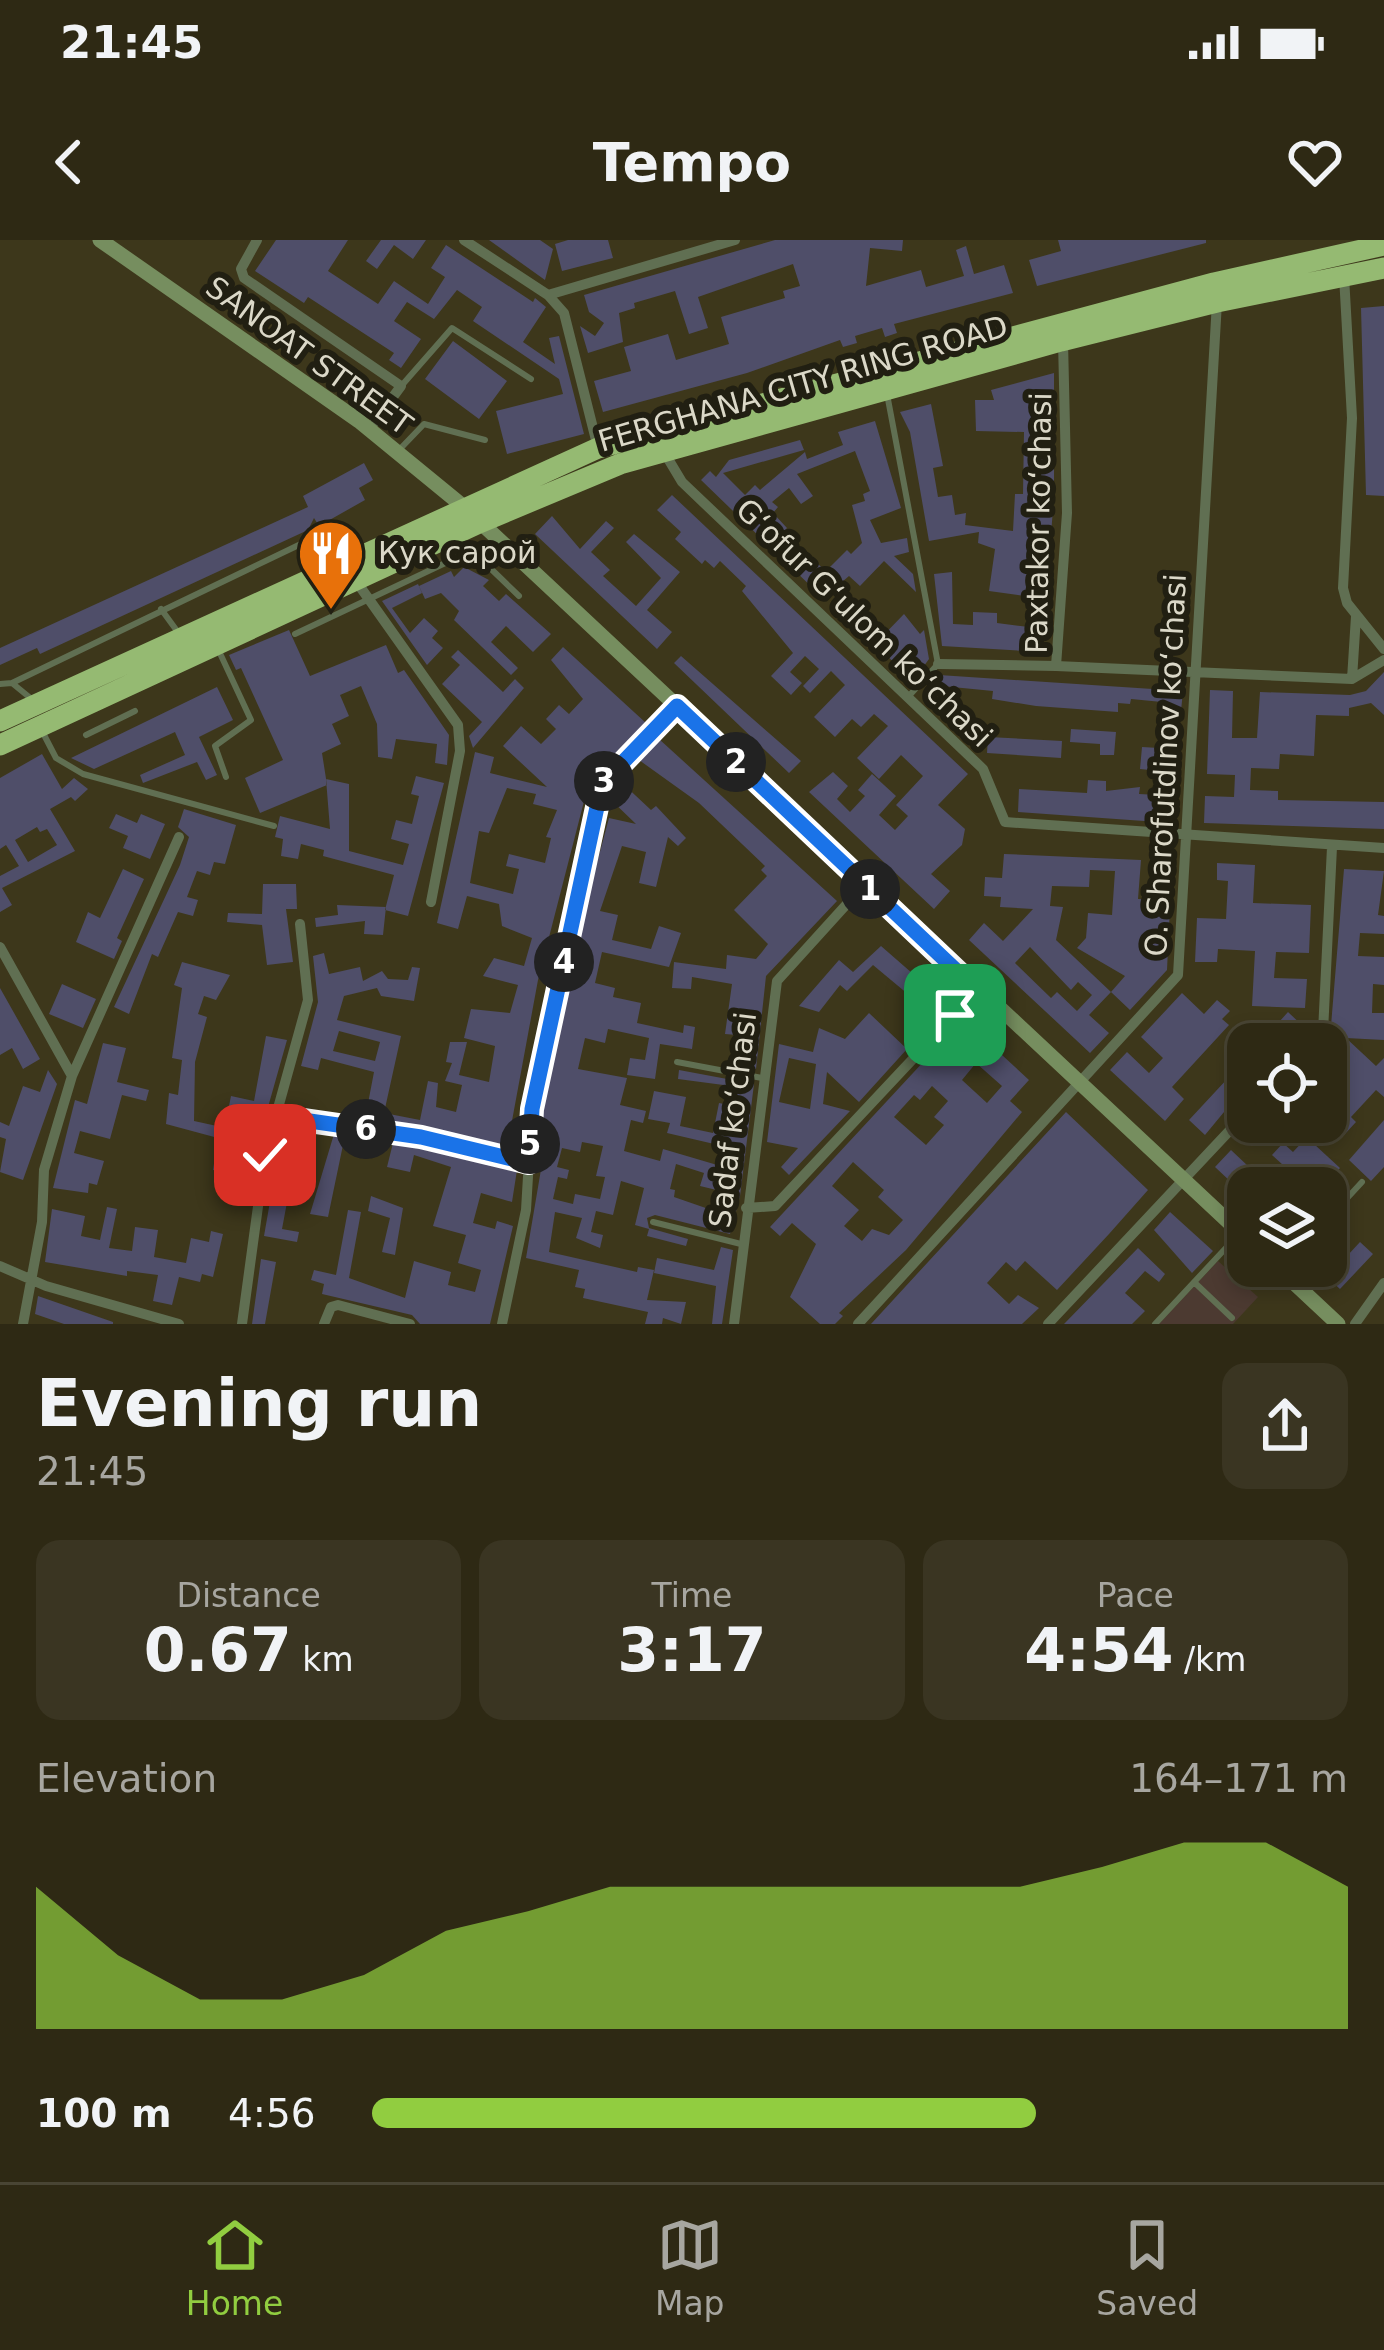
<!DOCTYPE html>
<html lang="en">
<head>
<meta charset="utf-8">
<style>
  body { margin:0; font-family:"DejaVu Sans",sans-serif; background:#3a3522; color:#f1f3f6; height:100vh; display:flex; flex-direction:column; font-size:45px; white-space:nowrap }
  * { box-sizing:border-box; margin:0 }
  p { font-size:39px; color:#a7a6a0 }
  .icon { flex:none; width:66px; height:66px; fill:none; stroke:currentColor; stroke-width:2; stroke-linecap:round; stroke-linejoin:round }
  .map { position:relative; height:1084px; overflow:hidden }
  .drawer { display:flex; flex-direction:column; background:#2e2914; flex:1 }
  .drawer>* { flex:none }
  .buttons { position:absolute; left:1227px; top:783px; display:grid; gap:24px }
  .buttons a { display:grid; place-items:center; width:120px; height:120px; border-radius:24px; background:#2e2914; box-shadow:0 6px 18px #0003,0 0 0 3px #494534; font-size:60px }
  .pin { position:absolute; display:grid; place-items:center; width:102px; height:102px; color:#fff; margin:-51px; border-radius:24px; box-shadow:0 6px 18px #0006 }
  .km { position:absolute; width:60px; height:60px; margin:-30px; border-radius:50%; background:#222; color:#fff; font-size:33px; line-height:60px; text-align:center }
  .round { display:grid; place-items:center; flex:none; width:126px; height:126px; border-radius:24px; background:#3a3522 }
  .summary { display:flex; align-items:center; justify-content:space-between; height:204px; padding:0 36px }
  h1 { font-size:66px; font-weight:800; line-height:90px }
  .metrics { display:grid; grid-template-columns:repeat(3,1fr); gap:18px; height:204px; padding:12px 36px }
  .metrics div { display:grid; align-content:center; border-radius:24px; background:#3a3522; text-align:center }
  .metrics b { font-size:60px; font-weight:800 }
  .metrics small { font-size:33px; font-weight:400 }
  .metrics p { font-size:33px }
  .chart { height:336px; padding:24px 36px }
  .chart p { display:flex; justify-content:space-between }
  .chart svg { width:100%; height:216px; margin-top:12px; fill:#91cd40; opacity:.7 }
  ul { padding:0 36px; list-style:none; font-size:39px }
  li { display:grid; grid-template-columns:192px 144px 1fr; align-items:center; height:90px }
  li i { height:30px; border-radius:15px; background:#91cd40 }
  .status { display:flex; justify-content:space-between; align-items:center; height:84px; padding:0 60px; background:#2e2914; direction:ltr }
  .status svg { height:33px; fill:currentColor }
  header { display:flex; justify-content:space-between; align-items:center; height:156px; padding:0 36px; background:#2e2914; font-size:54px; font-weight:800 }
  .tabs { display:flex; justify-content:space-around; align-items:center; height:168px; border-top:3px solid #494534; background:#2e2914; font-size:33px; color:#a7a6a0 }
  .tabs a { display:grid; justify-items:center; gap:6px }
  .tabs .selected { color:#91cd40 }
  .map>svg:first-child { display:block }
  .education { fill:#4c3a31 }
  .building { fill:#4f4e69; fill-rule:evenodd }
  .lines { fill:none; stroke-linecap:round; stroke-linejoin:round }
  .lane { stroke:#606f52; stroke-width:6 }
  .street { stroke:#606f52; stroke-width:10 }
  .secondary { stroke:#768e5f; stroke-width:15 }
  .highway { stroke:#95ba72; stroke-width:21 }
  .route-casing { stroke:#fff; stroke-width:24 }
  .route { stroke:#1a73e8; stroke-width:15 }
  .labels { text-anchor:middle; stroke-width:12; stroke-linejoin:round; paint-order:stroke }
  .street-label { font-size:30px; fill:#dbd8c8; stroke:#211f12 }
  .poi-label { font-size:30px; fill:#dbd8c8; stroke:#211f12; text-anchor:start }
</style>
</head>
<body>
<div class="status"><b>21:45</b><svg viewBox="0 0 49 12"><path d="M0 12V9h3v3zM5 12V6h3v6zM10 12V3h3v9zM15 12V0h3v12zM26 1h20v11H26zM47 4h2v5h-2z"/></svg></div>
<header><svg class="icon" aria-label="back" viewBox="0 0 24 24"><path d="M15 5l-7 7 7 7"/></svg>Tempo<svg class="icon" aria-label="heart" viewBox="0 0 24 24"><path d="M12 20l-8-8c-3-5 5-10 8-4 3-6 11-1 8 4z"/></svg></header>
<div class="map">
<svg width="1384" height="1084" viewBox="0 0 1384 1084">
  <rect width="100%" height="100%" fill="#3d371b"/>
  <path class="education" d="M1218 1021 1258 1057 1233 1084H1159Z"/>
  <path class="building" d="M276 0H348L328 31 378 64 394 41 428 64 445 37 431 28 446 5 533 62 535 58 546 67 523 102 555 124 549 98 559 96 584 194 507 214 496 171 563 154 559 139 473 81 482 67 457 50 434 79 407 62 394 81 421 99 401 128 389 120 394 113 308 57 304 63 255 31Z
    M381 0H426L413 19 394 5 377 29 366 21Z
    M489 0H540L553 9 545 40Z
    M568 0H608L613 18 562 31 555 4Z
    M775 0H903L902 11 870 8 866 46 921 30 926 47 964 36 956 10 966 6 974 34 1004 25 1013 53 894 84 897 93 885 97 882 88 855 96 857 103 843 107 840 100 747 133 603 172 594 141 631 131 624 107 668 94 676 120 729 104 721 77 785 58 783 51 800 46 793 24 698 57 708 88 689 94 675 51 634 63 635 68 619 73 623 102 588 113 580 86 595 96 604 83 589 72 584 55Z
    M1058 0H1206V3L1037 46 1029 20 1061 11Z
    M1384 66V256L1366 255 1361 68Z
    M453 101 507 141 479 179 425 139Z
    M1054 133V256L1046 359 989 351 995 309 978 303 979 292 929 301 910 192 900 172 931 164 943 226 933 228 938 257 952 255 955 275 966 273 965 285 1013 291 1015 254H1023L1024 192 976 191 975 160H994L991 150Z
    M875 181 901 268 870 280 881 303 907 298 909 312 894 316 913 334 916 352 884 321 860 346 849 336 842 342 837 338 820 355 701 240 710 231 716 237 729 220 800 200 804 210 723 233 745 255 755 245 760 250 805 212 807 219 843 205 838 192ZM855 211 870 251 863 254 865 261 852 265 862 303 851 314 847 310 826 331 782 293 787 288 773 273 778 267 772 262 789 248 801 264 813 256 797 234Z
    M364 223 373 240 359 248 365 260 319 286 314 278 308 290 40 414 37 408 0 425V408L308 267 303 256Z
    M672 255 968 534 938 565 965 589 962 605 931 634 950 651 934 669 809 552 833 532 848 546 837 559 850 572 865 556 858 550 872 534 896 556 879 575 895 590 908 576 896 565 923 536 901 515 879 539 857 518 888 486 874 474 861 487 852 479 835 497 814 477 845 445 831 431 810 453 803 446 819 429 805 416 790 432 802 443 791 455 771 436 793 413 742 351 746 346 720 321 714 328 705 320 702 324 675 299 681 292 657 270Z
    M552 276 580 309 606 281 614 288 591 312 610 330 603 336 636 366 661 338 626 302 634 294 680 332 647 370 672 392 657 409 535 294Z
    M464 327 489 340 483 346 499 361 506 354 551 394 533 412 506 386 491 402 518 428 511 435 454 380 459 371 441 353 425 359 419 346 451 331 454 337Z
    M952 332 953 384 973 385V372L997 373V383L1029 387 1030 378H1043L1041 412 942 406 934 334Z
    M418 344 422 353 392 368 410 393 424 378 438 391 432 398 443 408 427 425 382 361Z
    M904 374 920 394 924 390 929 419 913 441 875 404Z
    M289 390 310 436 386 405 398 433 404 430 449 495 447 525 435 523 437 504 396 499 392 519 378 517 377 484 361 446 340 455 349 476 332 484 341 504 322 513 327 545 260 573 245 538 283 520 241 428 236 430 229 415Z
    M563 407 646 483 590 538 538 740 507 908 365 879 374 832 321 818 318 830 301 826 318 762 313 716 324 713 329 734 360 727 363 741 382 731 388 739 408 740 412 727 420 728 414 761 381 756 377 748 344 756 337 780 401 796 384 873 420 880 428 841 438 843 436 867 456 872 462 845 445 841 452 823 446 822 450 802H467L459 835 489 842 495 806 464 798 471 769 510 773 518 745 483 736 494 718 524 726 532 698 502 686 499 664 467 656 458 689 437 683 475 512 494 517 490 533 547 547 503 506 521 486 541 504 556 489 546 479 559 465 569 474 583 459 551 420ZM507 548 536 554 533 564 557 570 546 597 551 598 545 623 509 614 506 626 519 629 513 654 470 643 479 591 489 593ZM339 791 380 802 375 821 333 811Z
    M458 410 503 452 515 439 524 448 473 508 469 496 482 482 442 444 460 425 451 417Z
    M681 416 801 521 789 533 674 423Z
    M1384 432V475L1371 463 1349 468V476L1316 475 1314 516 1280 514 1279 529 1251 528 1250 550 1278 551V560L1384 562V589L1204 583 1205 556 1234 557 1235 535 1207 534 1210 450 1233 451 1232 498H1257L1260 452 1350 455 1366 451Z
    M939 435 1183 451 1180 481 1160 480 1162 462 1131 459 1130 464 1118 463V472L1036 466 992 459 993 451 942 446 933 458 924 451Z
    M217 447 233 480 199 497 217 535 206 540 197 522 143 543 140 535 185 515 175 492 94 529 71 518Z
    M1071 489 1116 492 1114 515H1100V504L1070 502Z
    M988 497 1062 501 1061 518 987 513Z
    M659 499 837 661 766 736 756 829 726 824 734 820 737 795 725 794 732 744 692 737 691 749 672 748 674 722 726 729 727 715 756 719 762 712 768 704 734 670 767 636 761 630 765 626 699 563 639 520Z
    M1142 507 1177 509 1172 583 1018 572 1019 549 1087 553 1088 540 1106 541V551L1140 547 1139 554 1158 555 1160 531 1140 529Z
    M42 514 62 549 74 538 88 549 75 561 71 557 50 569 75 611 2 648 12 665 0 672V636L19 626 6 605 0 609V538ZM37 587 40 592 47 589 57 605 28 622 15 600Z
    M416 536 444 543 408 676 385 670 394 635 323 616 324 610 301 604 298 619 281 616 283 599 275 597 280 576 330 589 326 539 349 544V611L403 625 409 604 391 599 396 580 412 584 419 556 411 554Z
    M619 540 651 570 656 566 686 598 678 606 668 597 656 647 639 643 646 612 622 606 600 671 618 675 612 700 651 709 659 686 681 693 669 727 602 712 595 743 615 748 613 757 641 763 637 783 683 793 684 785 695 787 692 809 660 804 655 839 627 835 630 818 645 820 649 798 608 789 605 803 585 798 578 829 627 838 620 865 646 871 643 883 631 880 624 911 660 921 663 909 724 927 727 907 667 893 670 883 648 879 654 851 686 857 680 886 713 893 719 863 729 865 731 846 678 839 679 830 754 844 740 956 730 994 655 975 647 978 649 988 688 999 686 1006 647 996 649 989 635 985 644 948 621 941 613 975 596 971 591 992 603 995 600 1008 576 998 582 978 555 972 549 1012 637 1032 638 1027 654 1030 647 1060 686 1062 681 1084 663 1078 662 1084H645L648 1072 583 1058 585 1049 575 1047 579 1030 526 1018 547 894 540 892 544 861 590 649 609 578 636 584 609 558ZM582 902 603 906 596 936 605 937 600 959 575 954 573 964 553 959 558 937 567 939 569 930 557 927 562 908 580 912ZM676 924 704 933 700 946 729 953 723 974 674 957 675 950 670 949Z
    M184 569 236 585 225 624 214 622 210 635 197 631 187 657 198 660 193 676 178 672 158 717 152 714 129 774 114 767 180 625 189 597 178 587Z
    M116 574 137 583 141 574 165 584 150 619 123 608 128 596 109 588Z
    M1004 614 1141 620 1138 659 1157 660 1160 621 1172 622 1167 730 1130 770 1111 752 1089 775 1109 793 1090 813 969 700 984 683 1003 701 1033 669 1000 667 1001 657 984 656 985 637 1002 638ZM1090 630 1115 631 1112 675 1088 673 1086 698 1077 708 1125 736 1111 752 1056 700 1063 667 1050 666 1052 646 1089 647ZM1030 707 1071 750 1078 742 1092 755 1077 771 1057 752 1051 758 1015 723Z
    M1217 623 1255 625 1253 663 1311 665 1309 713 1276 712 1274 738 1307 739 1305 768 1252 766 1255 711 1218 709 1217 722H1195L1197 678 1226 679 1228 641 1217 640Z
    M123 629 144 639 117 698 122 701 114 719 76 702 88 672 100 678Z
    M1344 629 1384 631 1378 675 1384 676V694L1360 693 1358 716 1384 717V745L1373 744 1372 773H1384V800L1346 798 1376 826 1384 818V857L1376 850 1351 877 1356 882 1344 895 1332 885 1314 904 1340 928 1333 936 1339 942 1326 956V948H1248V958L1215 927 1231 910 1266 943 1283 925 1272 915 1283 903 1293 912 1307 897 1290 882H1308L1315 888 1326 882V861L1334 869 1348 855 1331 840 1326 846Z
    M263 644H296L297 669H286L293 722 267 725 262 685 227 682 228 673 262 674Z
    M337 665 386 667 383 695 364 694 365 681 316 687 315 678 338 675Z
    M881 706 928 747 915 760 873 725 847 751 840 745 819 772 799 766 839 720 853 732Z
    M182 722 230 735 216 760 204 756 198 774 207 777 195 822 194 881 249 893 254 871 229 866 231 856 254 861 266 796 287 800 257 906 233 901 228 932 213 930 218 898 166 884 169 853 178 855 182 820 172 818 182 748 174 745Z
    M62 744 96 759 83 788 49 774Z
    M0 748 40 819 23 829 12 808 0 815Z
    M1182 753 1204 774 1217 760 1230 771 1222 779 1229 785 1172 847 1184 859 1165 881 1110 830 1127 812 1149 833 1163 818 1141 797Z
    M1288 772 1305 788 1290 804H1251L1239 793 1246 786 1262 801Z
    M869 773 907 809 859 862 827 832 823 864 850 871 789 935 781 927 798 908 767 902 779 804 813 812 819 788 845 799ZM789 818 816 824 810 869 779 862Z
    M964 780 1029 840 1010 861 1022 872 906 1010 839 1073 843 1076 835 1084H820L790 1057 816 1004 792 983 780 996 770 987 939 805 947 812 960 797 953 791ZM976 823 1002 846 987 863 962 840ZM932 846 948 861 934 877 944 885 926 905 894 877 914 855 920 860ZM853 922 884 950 878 957 903 980 889 995 872 989 862 1001 844 986 859 970 832 946Z
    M103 803 126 808 117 842 149 850 146 861 122 855 110 899 80 891 74 913 104 921 97 945 89 943 88 953 53 948 75 860 87 864Z
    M1242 823 1248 843 1205 895 1189 880Z
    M48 830 57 844 23 940 0 932 6 899 0 897V882L9 886 23 846 40 852Z
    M1066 872 1148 950 1109 994 1057 1050 1025 1021 1016 1031 1006 1022 987 1043 1009 1064 1018 1055 1039 1068 1022 1084H871Z
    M1384 880V927L1371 941 1349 920Z
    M283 887 298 889 295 901 312 905 302 929 287 925 283 946 302 950 299 959 288 957 282 989 299 992 297 1002 264 996Z
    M334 894 360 898 358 907 343 905 328 977 310 974Z
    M393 903 517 930 512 962 481 953 473 983 495 989 497 981 513 986 490 1084H420L412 1075 322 1054 324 1044 311 1040 314 1030 336 1035 348 970 361 972 349 1038 405 1058 414 1021 451 1032 448 1045 475 1052 481 1030 458 1023 466 995 433 986 451 927 414 915 410 932 387 927Z
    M371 956 403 968 395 1015 382 1012 390 978 368 971Z
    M107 967 117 969 109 1008 132 1011 135 987 158 990 154 1017 186 1023 191 998 209 1002 211 991 223 994 213 1037 202 1034 200 1042 179 1037 172 1065 153 1061 158 1035 127 1031V1036L45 1022 52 969 85 976 81 996 100 1000Z
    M1170 972 1213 1011 1192 1033 1154 990Z
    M1326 996 1347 1016 1360 1002 1373 1014 1340 1049 1315 1026H1326Z
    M721 1007 733 1010 722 1084H712L716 1046 654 1033 657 1018 714 1030Z
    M1138 1008 1165 1034 1159 1042 1145 1031 1125 1053 1145 1071 1132 1084H1064Z
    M261 1019 276 1022 265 1084H252Z
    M38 1056 113 1082V1084H64L35 1074Z"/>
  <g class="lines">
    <path class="lane" d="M403 144 452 88 531 139
      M887 154 938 424 908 457
      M400 209 424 184 485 200
      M161 369 180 395
      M295 394 458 317 487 325 519 356
      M218 409 251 480 215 506 226 537
      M12 443 305 302 322 303 334 321
      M0 444 12 443 34 461
      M42 491 56 518 83 534 274 586
      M86 495 135 471
      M677 822 762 838
      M1326 981 1362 942
      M653 982 741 1004
      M1194 1042 1232 1078
      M1155 1084 1238 995"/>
    <path class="street" d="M257 0 241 29 244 38 401 146 368 191
      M464 0 548 55 564 73 598 208
      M1344 36 1352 178 1343 348 1347 363 1384 409
      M548 55 735 0
      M1063 101 1067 273 1056 426 1352 439 1384 420
      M664 212 682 242 983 529 1005 582 1384 608
      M356 341 458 485 460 511 431 662
      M938 424 1056 426
      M1352 439 1356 376
      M0 707 72 836 44 930 42 982 23 1084
      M1312 804 1323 792 1332 607
      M72 836 179 597
      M275 876 421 897 529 923
      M746 968 775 966 955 774 981 754
      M0 1026 46 1046 179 1084
      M242 1084 265 915 308 760 300 684
      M324 1084 331 1067 338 1065 410 1084
      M502 1084 526 970 532 869 602 544 677 466
      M734 1084 777 741 865 644
      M858 1084 1178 735 1217 62
      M1048 1084 1248 871
      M1355 1084 1384 1043"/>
    <path class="secondary" d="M100 0 359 181 464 267 1248 1000
      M1276 1026 1338 1084"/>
    <path class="highway" d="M0 481 598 208 1214 43 1384 5
      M0 505 479 283 620 224 1061 101 1217 62 1384 28"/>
  </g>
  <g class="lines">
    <defs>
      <path id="route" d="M265 915 275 876 421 897 529 923 532 869 602 544 677 466 981 754 955 775"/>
    </defs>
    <use href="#route" class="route-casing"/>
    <use href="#route" class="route"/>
  </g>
  <defs>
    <symbol id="restaurant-pin" viewBox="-11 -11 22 30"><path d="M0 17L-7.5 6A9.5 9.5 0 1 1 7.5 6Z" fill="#e8710a" stroke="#211f12"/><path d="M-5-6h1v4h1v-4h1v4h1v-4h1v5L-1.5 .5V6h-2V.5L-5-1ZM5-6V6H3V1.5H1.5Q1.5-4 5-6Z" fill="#fff"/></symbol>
  </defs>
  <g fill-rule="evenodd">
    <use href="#restaurant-pin" x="293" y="275" width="76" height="104"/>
  </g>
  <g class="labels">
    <g class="street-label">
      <text transform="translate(309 116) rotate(36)" y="10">SANOAT STREET</text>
      <text transform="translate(803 144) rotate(-16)" y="10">FERGHANA CITY RING ROAD</text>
      <text transform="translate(1039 283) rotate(-89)" y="10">Paxtakor koʻchasi</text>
      <text transform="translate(864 383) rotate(44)" y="10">Gʻofur Gʻulom koʻchasi</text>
      <text transform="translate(1166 525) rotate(-87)" y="10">O. Sharofutdinov koʻchasi</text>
      <text transform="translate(733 880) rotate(-83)" y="10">Sadaf koʻchasi</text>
    </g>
    <g class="poi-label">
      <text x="378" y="323">Кук сарой</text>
    </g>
  </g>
</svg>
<div class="buttons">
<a><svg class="icon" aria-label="locate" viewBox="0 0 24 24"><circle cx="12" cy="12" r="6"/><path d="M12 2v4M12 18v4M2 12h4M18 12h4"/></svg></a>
<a><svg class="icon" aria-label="layers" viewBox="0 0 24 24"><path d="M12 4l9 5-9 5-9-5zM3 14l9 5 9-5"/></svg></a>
</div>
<div class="pin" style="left:955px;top:775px;background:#1e9e55"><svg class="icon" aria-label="arrive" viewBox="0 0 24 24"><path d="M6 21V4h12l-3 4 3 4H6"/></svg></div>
<div class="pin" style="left:265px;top:915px;background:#d93025"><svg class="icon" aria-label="check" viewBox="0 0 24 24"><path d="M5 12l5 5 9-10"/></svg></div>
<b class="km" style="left:870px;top:649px">1</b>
<b class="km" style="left:736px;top:522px">2</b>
<b class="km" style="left:604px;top:541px">3</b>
<b class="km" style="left:564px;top:722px">4</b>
<b class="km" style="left:530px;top:904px">5</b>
<b class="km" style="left:366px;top:889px">6</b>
</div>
<section class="drawer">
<div class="summary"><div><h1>Evening run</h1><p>21:45</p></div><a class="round"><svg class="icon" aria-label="share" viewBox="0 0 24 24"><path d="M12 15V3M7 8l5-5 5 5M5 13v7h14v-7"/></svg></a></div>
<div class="metrics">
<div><p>Distance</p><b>0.67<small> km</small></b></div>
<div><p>Time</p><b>3:17</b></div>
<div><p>Pace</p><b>4:54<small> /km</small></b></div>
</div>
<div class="chart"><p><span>Elevation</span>164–171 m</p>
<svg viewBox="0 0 160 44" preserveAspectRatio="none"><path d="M0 44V15L10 29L20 38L30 38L40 33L50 24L60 20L70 15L80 15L90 15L100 15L110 15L120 15L130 11L140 6L150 6L160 15V44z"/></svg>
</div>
<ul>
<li><b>100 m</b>4:56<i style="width:68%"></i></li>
</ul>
</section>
<nav class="tabs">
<a class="selected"><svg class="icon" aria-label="home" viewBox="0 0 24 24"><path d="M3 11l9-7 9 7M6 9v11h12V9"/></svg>Home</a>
<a><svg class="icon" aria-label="map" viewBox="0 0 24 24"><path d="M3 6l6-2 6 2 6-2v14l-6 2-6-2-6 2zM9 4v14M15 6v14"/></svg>Map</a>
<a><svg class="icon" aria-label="saved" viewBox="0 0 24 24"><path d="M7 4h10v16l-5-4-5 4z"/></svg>Saved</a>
</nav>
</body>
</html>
